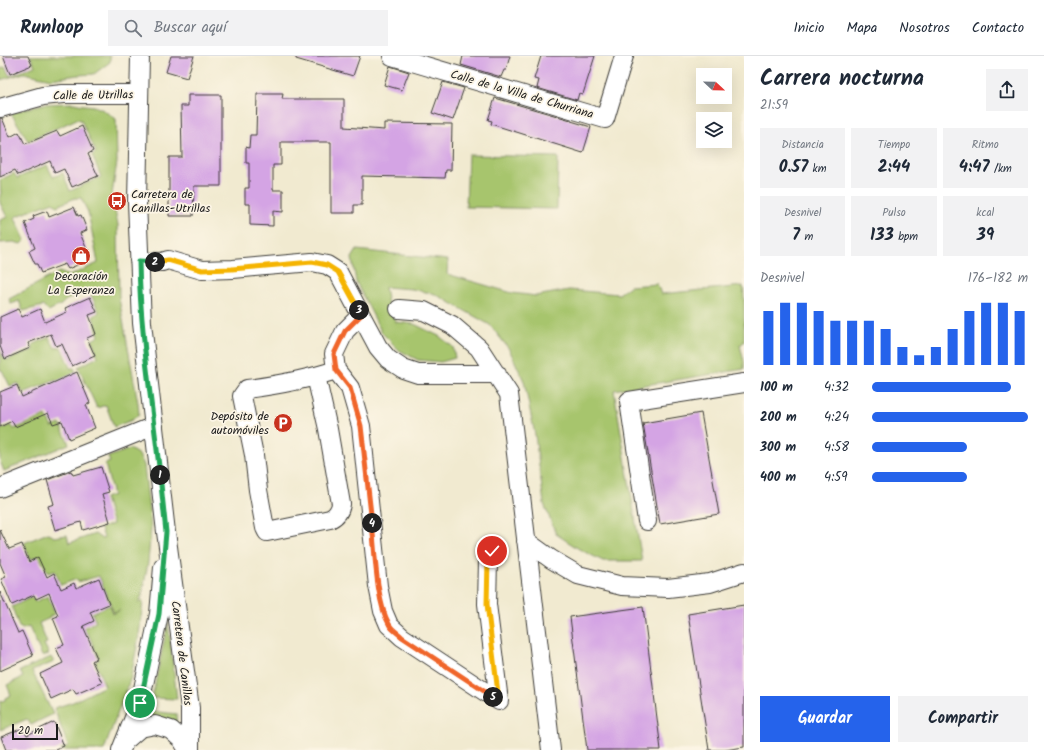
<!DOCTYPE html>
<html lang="es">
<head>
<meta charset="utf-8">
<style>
  body { margin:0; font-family:Kalam,sans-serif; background:#f2f2f3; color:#1f2937; height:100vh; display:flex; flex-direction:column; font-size:15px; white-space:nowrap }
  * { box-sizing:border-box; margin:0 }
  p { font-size:13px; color:#747a83 }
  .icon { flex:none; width:22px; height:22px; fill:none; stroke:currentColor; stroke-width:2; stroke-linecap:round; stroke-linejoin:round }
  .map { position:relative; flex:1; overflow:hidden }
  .panel { display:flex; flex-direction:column; background:#fff; width:300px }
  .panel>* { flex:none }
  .needle { width:26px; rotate:112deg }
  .buttons { position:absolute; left:696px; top:12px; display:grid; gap:8px }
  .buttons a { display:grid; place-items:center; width:36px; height:36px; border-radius:0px; background:#fff; box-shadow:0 4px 16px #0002; font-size:20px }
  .scale { position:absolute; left:12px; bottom:10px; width:46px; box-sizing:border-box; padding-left:4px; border:2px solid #1c1c1c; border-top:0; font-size:11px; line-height:14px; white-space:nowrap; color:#1c1c1c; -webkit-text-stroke:3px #fcf5e5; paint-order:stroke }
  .pin { position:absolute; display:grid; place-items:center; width:34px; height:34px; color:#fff; margin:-17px; border:2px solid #fff; border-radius:50%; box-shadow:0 1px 4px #0007 }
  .km { position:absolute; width:20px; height:20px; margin:-10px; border-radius:50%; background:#222; color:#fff; font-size:11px; line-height:20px; text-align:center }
  .round { display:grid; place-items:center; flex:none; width:42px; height:42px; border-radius:0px; background:#f2f2f3 }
  .headline { display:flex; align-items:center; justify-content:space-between; height:68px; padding:0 16px }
  h1 { font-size:22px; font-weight:800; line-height:30px }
  .metrics { display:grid; grid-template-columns:repeat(3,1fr); gap:6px; height:68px; padding:4px 16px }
  .metrics div { display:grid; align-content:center; border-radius:0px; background:#f2f2f3; text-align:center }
  .metrics b { font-size:17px; font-weight:800 }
  .metrics small { font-size:11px; font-weight:400 }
  .metrics p { font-size:11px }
  .chart { height:112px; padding:8px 16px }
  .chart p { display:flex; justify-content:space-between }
  .chart svg { width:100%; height:72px; margin-top:4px; stroke:#2563eb; stroke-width:6 }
  .cta { display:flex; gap:8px; margin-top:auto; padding:8px 16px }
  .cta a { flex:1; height:46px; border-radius:0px; background:#2563eb; color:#fff; font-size:16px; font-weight:800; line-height:46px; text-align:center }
  .cta a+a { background:#f2f2f3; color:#1f2937 }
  ul { padding:0 16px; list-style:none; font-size:13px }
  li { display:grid; grid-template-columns:64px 48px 1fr; align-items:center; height:30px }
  li i { height:10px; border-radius:5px; background:#2563eb }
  header { display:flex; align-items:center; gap:24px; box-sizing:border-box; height:56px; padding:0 20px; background:#fff; border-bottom:1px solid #e0e1e3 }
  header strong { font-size:19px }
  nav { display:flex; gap:22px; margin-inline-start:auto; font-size:14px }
  .search { width:280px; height:36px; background:#f2f2f3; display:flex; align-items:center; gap:10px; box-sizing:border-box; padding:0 14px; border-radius:0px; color:#747a83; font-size:15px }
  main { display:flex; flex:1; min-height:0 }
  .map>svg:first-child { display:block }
  .green { fill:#a7c56d; stroke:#627044 }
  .building { fill:#d4a4e4 }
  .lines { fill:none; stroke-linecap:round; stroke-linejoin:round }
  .minor-casing { stroke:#3c3b37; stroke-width:20 }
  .minor { stroke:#fff; stroke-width:18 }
  .split-1-casing { stroke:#fff; stroke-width:8 }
  .split-2-casing { stroke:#fff; stroke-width:8 }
  .split-3-casing { stroke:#fff; stroke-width:8 }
  .split-4-casing { stroke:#fff; stroke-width:8 }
  .split-5-casing { stroke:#fff; stroke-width:8 }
  .split-6-casing { stroke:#fff; stroke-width:8 }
  .split-1 { stroke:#22a559; stroke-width:5 }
  .split-2 { stroke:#22a559; stroke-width:5 }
  .split-3 { stroke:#f5b400; stroke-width:5 }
  .split-4 { stroke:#f0652b; stroke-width:5 }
  .split-5 { stroke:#f0652b; stroke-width:5 }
  .split-6 { stroke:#f5b400; stroke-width:5 }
  .labels { text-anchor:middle; stroke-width:3.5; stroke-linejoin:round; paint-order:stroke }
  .street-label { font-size:12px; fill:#1c1c1c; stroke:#fcf5e5 }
  .poi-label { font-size:12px; fill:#1c1c1c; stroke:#fcf5e5; text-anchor:start }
</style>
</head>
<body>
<header>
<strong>Runloop</strong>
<div class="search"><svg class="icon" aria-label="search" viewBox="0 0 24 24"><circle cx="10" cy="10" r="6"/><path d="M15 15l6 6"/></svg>Buscar aquí</div>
<nav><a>Inicio</a><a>Mapa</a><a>Nosotros</a><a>Contacto</a></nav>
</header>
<main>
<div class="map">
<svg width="744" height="694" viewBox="0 0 744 694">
  <rect width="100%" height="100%" fill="#fcf5e5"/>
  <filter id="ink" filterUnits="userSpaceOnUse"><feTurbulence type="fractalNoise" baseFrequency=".025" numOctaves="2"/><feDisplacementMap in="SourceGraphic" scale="8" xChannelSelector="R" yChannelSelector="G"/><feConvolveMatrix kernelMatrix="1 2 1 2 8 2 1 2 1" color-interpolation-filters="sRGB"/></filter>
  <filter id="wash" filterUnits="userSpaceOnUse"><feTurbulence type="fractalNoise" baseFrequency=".012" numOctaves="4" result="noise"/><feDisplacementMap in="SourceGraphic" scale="16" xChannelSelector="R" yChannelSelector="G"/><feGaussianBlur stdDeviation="0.9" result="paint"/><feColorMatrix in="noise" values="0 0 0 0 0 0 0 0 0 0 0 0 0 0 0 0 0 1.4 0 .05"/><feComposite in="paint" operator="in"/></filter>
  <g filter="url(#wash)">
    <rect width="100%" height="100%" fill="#f1ead0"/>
    <path class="green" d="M30 0H110V6L94 18 78 19 51 23 24 17 0 24V13L5 11 10 20 35 10Z
      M74 47C81 49 86 49 93 50 102 52 109 58 116 63L117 106 112 138 118 169 119 242 138 347 139 358 132 364 114 371 106 349 97 352 78 311 98 301 92 284 99 280 93 261 99 256 89 234 66 244 61 249 48 255 43 250 23 255 19 245 11 248 9 243 59 216 69 220 98 207 88 156 81 142H75L57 150 53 146 17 160 15 162 25 184 21 188 14 186 0 187V164L7 161 0 147V139L1 138 0 124 14 117 17 122 47 109 53 121 63 117 70 135 101 121 92 99 96 96 81 64 77 63 28 85 11 57 43 48Z
      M468 99 558 101 557 153 466 151Z
      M357 194 448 204 447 218 512 237 536 240 569 234 619 238 630 230 657 228 661 238 743 230 744 244V286L740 289 744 306V313L614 334 642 505H603L579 493 556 478 544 448 535 379 524 325 509 293 490 269 435 238 412 233 385 231 388 250 396 266 414 268 439 280 453 291 455 302 441 306 418 304 399 294 382 277 356 226 352 202Z
      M49 281 55 292 61 291 70 312H74L78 321 60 329 56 324 23 337 18 327 10 330 2 314H0V294L2 299 7 304 33 294 32 289Z
      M46 360 52 371 60 368 69 388 4 415 0 405V374L11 369 14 373Z
      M130 393 139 399 144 409 151 472 148 506 142 540 138 546 143 545 139 579 131 621 104 694H61L68 690 54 652 73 646 105 630 95 606 99 603 88 577 83 579 79 574 96 566 92 557 110 549 113 558 120 554 114 557 99 520 78 526 77 523 61 529 55 515 48 517 39 500 30 503 24 487 48 477 54 481 67 479 69 487 95 478 102 483 104 482 101 472 113 468 105 442 113 439 105 408 110 406 108 401Z
      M48 540 55 558 50 560V562L39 567 47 587 44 588 49 598 42 600 29 571 23 573 19 571 12 551 32 541 35 546Z
      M168 567 177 643 152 642Z
      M51 601 54 606 32 615 53 658 31 669 27 663 0 674V646L5 644V642L11 639 7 629 23 621 20 615Z
      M149 655 177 658 176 667 147 662Z"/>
    <g id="blocks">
      <path class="building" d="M3 0H28L32 9 10 18Z
        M171 0H194L187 22 166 16Z
        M296 0H360L353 20 296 3Z
        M463 0H510L506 14H504L501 21 461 9Z
        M541 0H595L583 38 579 37 577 44 537 32 539 24 534 23Z
        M390 10 409 16 402 34 384 29Z
        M443 26 464 32 453 64 432 57Z
        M257 38H283L282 43H344V71L384 74V67L452 68 451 114H446L445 122 362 120V149H354V157H331V86H281V109H273V134H283V156L273 155V170L250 169V148H245V132H249V107H246V91L249 92 250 79H256Z
        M188 39H221V130H194L193 160H169V101H182L181 50H188Z
        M495 42 571 64V65L591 71 583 97 491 68 492 65 488 64Z
        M0 62H2L10 81 19 76 25 88 57 75 60 80 82 70 93 95 88 98 98 120 72 131 64 113 55 117 50 105 18 119 15 114 0 121Z
        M74 151 78 160 81 159 87 174 80 177 90 201 81 206 82 207 68 213 65 208 41 217 37 208H35L29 195 35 192 25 167 34 163 33 160 47 155 49 161Z
        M90 241 97 256 89 259 96 278 87 282 95 300 72 310 62 288 56 290 51 278 28 287 30 292 5 303 0 290V261L18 253 22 261 40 253 45 266 67 256 65 252Z
        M77 316 90 347 86 349 95 372 69 383 62 365 53 368 48 357 15 371 12 365 0 371V336L17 329 22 341Z
        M701 357 719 458 660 468 643 367Z
        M101 411 109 436 102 438 110 466 83 474 81 466 55 474 48 450 54 448 47 424 71 415 73 419Z
        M0 474 9 493 22 488 29 506 38 501 47 521 54 517 61 533 74 527 76 532 99 522 109 548 90 556 94 565 83 570 97 602 92 605 102 627 76 638 73 633 51 643 40 618 63 607 56 592 64 589 53 562 58 560 49 537 36 543 34 539 12 549 1 523 6 521 0 507Z
        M0 536 18 577 22 575 33 600 0 615Z
        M744 549V691L725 694H709L688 558Z
        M643 551 661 694H587L570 561Z
        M54 666 64 690 55 694H6L1 681 23 672 27 679Z"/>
    </g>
  </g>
  <g filter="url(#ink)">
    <use href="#blocks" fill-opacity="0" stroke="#3c3b37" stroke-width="1"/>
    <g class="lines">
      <defs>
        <path id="minor" d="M140 0 137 146 142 267 166 476 190 652V694
          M392 0 605 63 624 0
          M0 52 43 40 63 38H139
          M139 205 162 206 168 204 202 214 233 213 312 206 327 209 338 216 378 291 388 303 403 313 418 318H497
          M399 253 424 255 452 269 479 292 509 338 551 694
          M361 259 345 275 334 298 336 314 350 332 361 370 378 530 383 555 389 569 402 581 499 645 487 548 488 504 493 495
          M316 320 328 373 341 448C340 455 336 460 330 463L267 476 265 472 258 434 254 399 242 340 247 333C277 329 306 324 336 314
          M0 432 154 370
          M647 465 629 345 744 327
          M526 485 551 503 578 519 622 530 668 532 710 527 744 516
          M125 685 140 672 155 669 171 674 182 684 188 694
          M121 694 140 647 159 558 163 511"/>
      </defs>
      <use href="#minor" class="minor-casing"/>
      <use href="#minor" class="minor"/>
    </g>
  </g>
  <g class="lines" filter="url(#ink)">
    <defs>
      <path id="split-1" d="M140 647 159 558 166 476 160 419"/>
      <path id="split-2" d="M155 206 139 205C140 276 152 348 160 419"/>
      <path id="split-3" d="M155 206 168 204 202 214 232 213 312 206 327 209 338 216 359 254"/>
      <path id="split-4" d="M359 254 361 259 345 275 334 298 336 314 350 332 361 370 372 467"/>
      <path id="split-5" d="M372 467C375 494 376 546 389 568 391 573 398 577 402 581L493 641"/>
      <path id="split-6" d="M492 495 488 504 487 548 499 645 493 641"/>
    </defs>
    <use href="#split-1" class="split-1-casing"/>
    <use href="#split-2" class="split-2-casing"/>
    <use href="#split-3" class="split-3-casing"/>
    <use href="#split-4" class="split-4-casing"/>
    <use href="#split-5" class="split-5-casing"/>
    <use href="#split-6" class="split-6-casing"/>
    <use href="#split-1" class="split-1"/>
    <use href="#split-2" class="split-2"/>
    <use href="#split-3" class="split-3"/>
    <use href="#split-4" class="split-4"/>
    <use href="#split-5" class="split-5"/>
    <use href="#split-6" class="split-6"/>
  </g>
  <defs>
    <symbol id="bus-disc" viewBox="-11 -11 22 22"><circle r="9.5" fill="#c8321e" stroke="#fcf5e5"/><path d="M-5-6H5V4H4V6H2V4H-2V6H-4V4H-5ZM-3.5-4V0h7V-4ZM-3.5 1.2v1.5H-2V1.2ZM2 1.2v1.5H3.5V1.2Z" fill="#fff"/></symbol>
    <symbol id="shop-disc" viewBox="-11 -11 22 22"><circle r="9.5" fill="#c8321e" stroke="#fcf5e5"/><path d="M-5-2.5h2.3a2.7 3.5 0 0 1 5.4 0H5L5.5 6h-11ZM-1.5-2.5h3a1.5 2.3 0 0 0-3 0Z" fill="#fff"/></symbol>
    <symbol id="parking-disc" viewBox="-11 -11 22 22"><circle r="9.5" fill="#c8321e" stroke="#fcf5e5"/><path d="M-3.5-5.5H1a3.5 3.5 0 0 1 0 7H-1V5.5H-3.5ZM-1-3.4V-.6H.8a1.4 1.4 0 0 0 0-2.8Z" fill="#fff"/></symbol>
  </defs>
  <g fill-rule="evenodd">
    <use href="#bus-disc" x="106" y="134" width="22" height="22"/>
    <use href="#shop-disc" x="70" y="189" width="22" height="22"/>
    <use href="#parking-disc" x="272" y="356" width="22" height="22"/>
  </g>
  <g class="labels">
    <g class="street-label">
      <text transform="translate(522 38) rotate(16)" y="4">Calle de la Villa de Churriana</text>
      <text transform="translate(93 39) rotate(-1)" y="4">Calle de Utrillas</text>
      <text transform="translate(182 597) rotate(83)" y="4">Carretera de Canillas</text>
    </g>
    <g class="poi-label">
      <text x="131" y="142">Carretera de<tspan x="131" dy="14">Canillas-Utrillas</tspan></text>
      <text x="81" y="224" text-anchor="middle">Decoración<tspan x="81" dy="14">La Esperanza</tspan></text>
      <text x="269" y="364" text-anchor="end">Depósito de<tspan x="269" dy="14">automóviles</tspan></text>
    </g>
  </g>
</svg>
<div class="buttons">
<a><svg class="needle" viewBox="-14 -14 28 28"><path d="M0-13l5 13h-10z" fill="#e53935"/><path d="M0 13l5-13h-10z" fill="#747a83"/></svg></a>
<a><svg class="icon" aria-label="layers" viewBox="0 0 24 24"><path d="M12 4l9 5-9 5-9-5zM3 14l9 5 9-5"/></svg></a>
</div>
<div class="scale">20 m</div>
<div class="pin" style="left:140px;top:647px;background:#1e9e55"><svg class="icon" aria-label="arrive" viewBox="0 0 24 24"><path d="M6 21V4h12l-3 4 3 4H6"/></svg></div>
<div class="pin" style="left:492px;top:495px;background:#d93025"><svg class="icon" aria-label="check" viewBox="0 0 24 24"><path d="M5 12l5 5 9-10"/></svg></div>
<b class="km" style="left:160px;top:419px">1</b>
<b class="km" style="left:155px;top:206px">2</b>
<b class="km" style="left:359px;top:254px">3</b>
<b class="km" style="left:372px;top:467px">4</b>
<b class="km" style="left:493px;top:641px">5</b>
</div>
<section class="panel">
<div class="headline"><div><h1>Carrera nocturna</h1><p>21:59</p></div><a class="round"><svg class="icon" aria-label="share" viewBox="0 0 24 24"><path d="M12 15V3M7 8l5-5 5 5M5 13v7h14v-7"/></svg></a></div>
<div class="metrics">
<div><p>Distancia</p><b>0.57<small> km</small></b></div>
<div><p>Tiempo</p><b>2:44</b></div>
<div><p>Ritmo</p><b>4:47<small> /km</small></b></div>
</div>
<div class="metrics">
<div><p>Desnivel</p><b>7<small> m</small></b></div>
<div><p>Pulso</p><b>133<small> bpm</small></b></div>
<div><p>kcal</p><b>39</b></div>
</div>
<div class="chart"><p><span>Desnivel</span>176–182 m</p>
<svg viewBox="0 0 160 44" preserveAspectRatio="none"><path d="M5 44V11M15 44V6M25 44V6M35 44V11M45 44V17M55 44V17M65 44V17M75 44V22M85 44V33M95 44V38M105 44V33M115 44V22M125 44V11M135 44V6M145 44V6M155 44V11"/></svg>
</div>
<ul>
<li><b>100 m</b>4:32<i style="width:89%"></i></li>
<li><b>200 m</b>4:24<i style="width:100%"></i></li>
<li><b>300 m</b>4:58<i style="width:61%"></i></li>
<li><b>400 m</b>4:59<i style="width:61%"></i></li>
</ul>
<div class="cta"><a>Guardar</a><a>Compartir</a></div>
</section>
</main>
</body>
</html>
